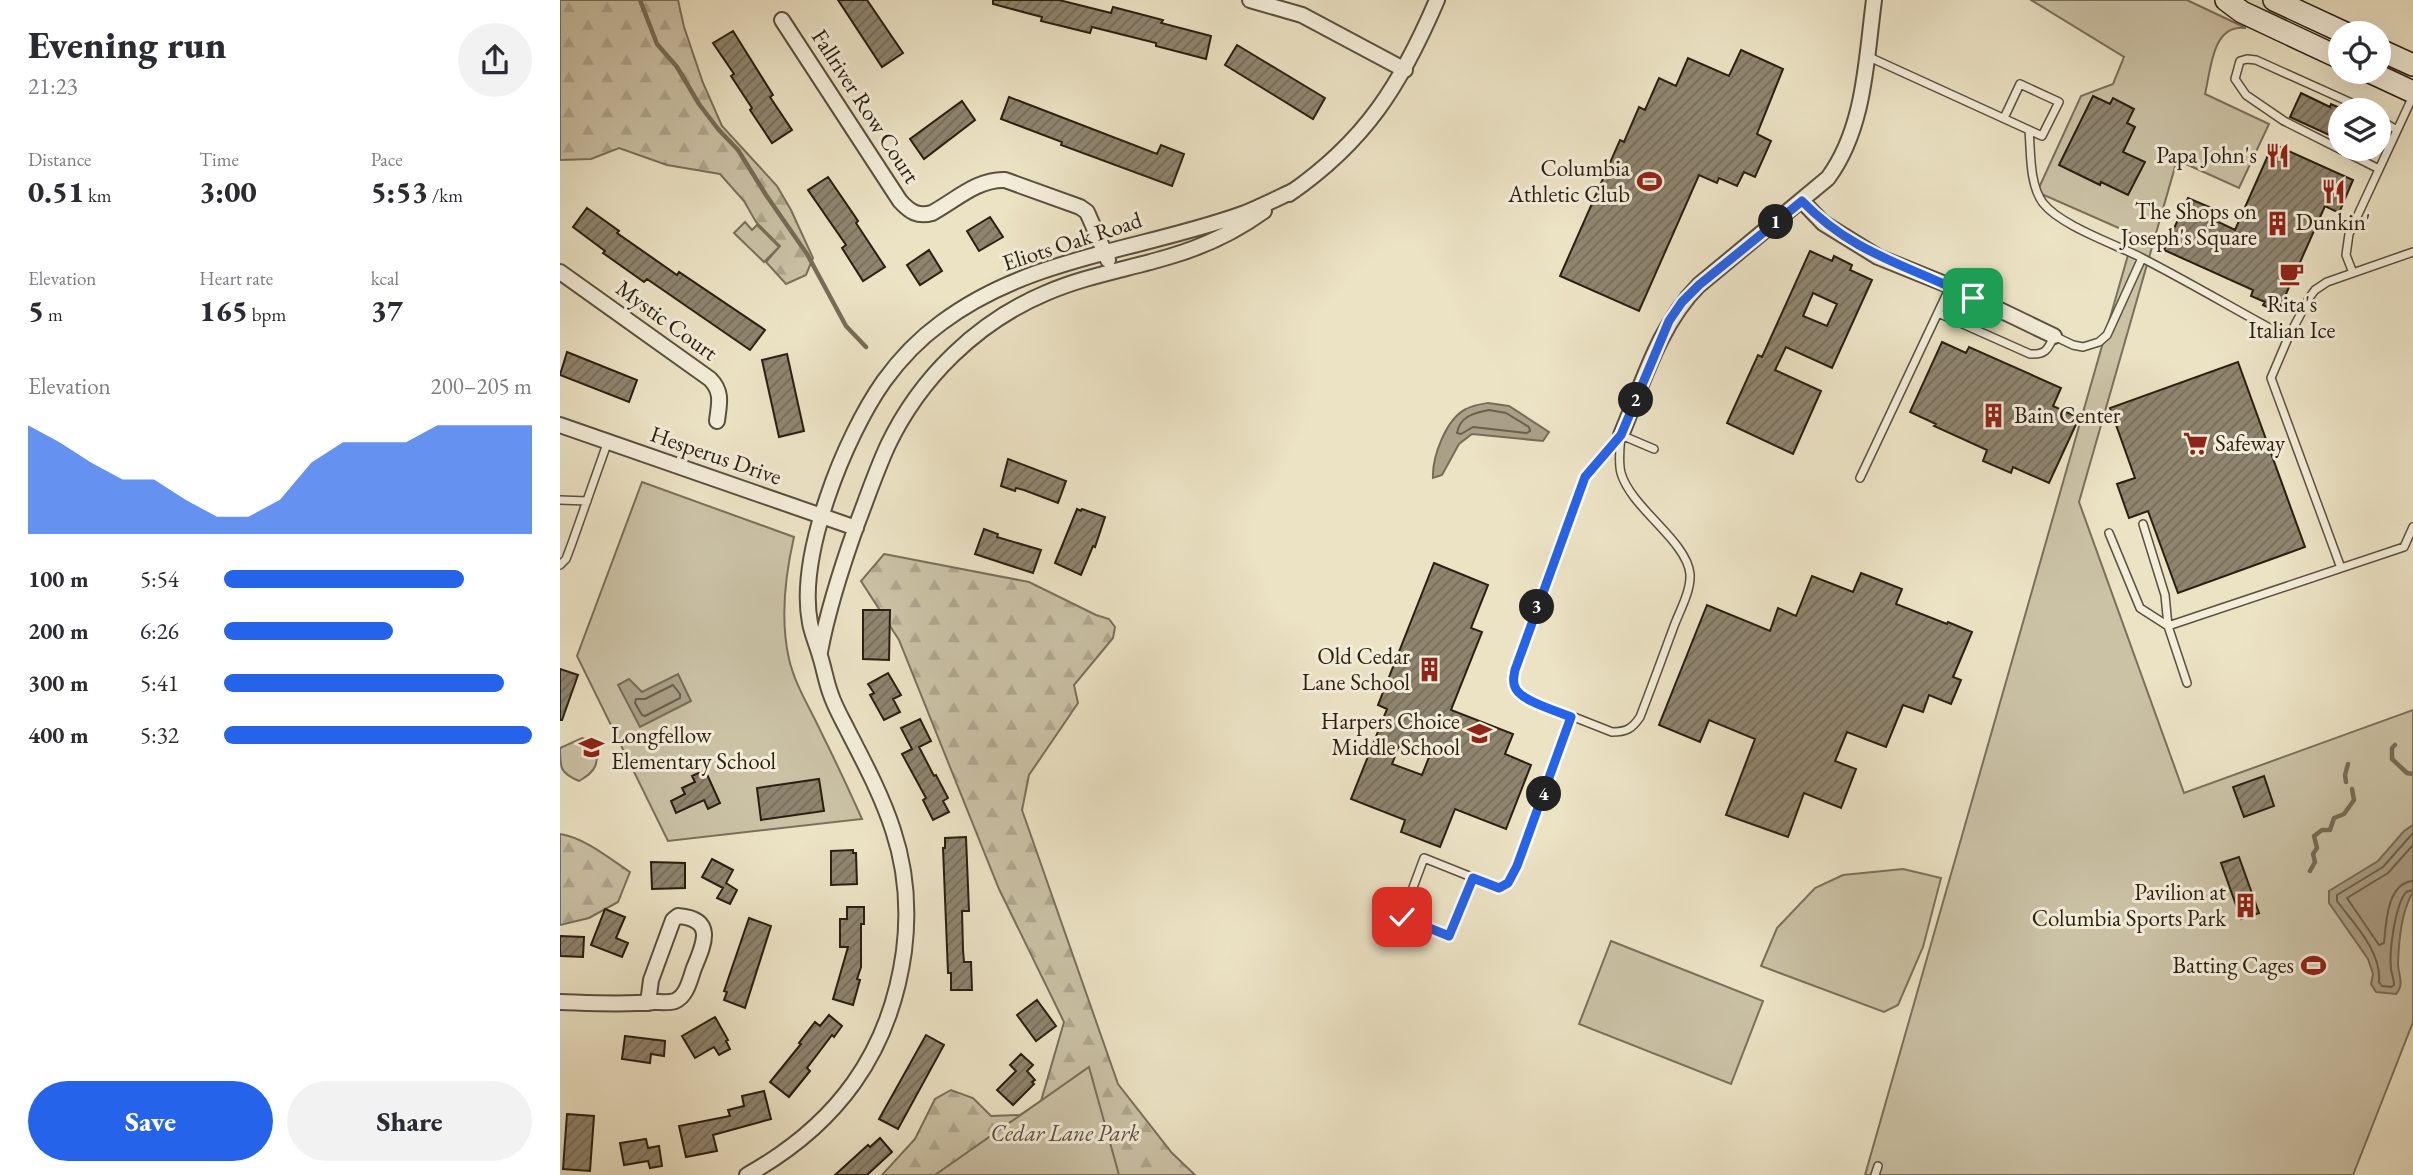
<!DOCTYPE html>
<html lang="en">
<head>
<meta charset="utf-8">
<style>
  body { margin:0; font-family:"EB Garamond",serif; background:#f2f2f3; color:#2b2b33; height:100vh; display:flex; flex-direction:column; font-size:26px; white-space:nowrap }
  * { box-sizing:border-box; margin:0 }
  p { font-size:23px; color:#7c7c81 }
  .icon { flex:none; width:38px; height:38px; fill:none; stroke:currentColor; stroke-width:2; stroke-linecap:round; stroke-linejoin:round }
  .map { position:relative; flex:1; overflow:hidden }
  .drawer { display:flex; flex-direction:column; background:#fff; width:560px }
  .drawer>* { flex:none }
  .fabs { position:absolute; left:1768px; top:21px; display:grid; gap:14px }
  .fabs a { display:grid; place-items:center; width:63px; height:63px; border-radius:50%; background:#fff; box-shadow:0 7px 28px #0002; font-size:35px }
  .pin { position:absolute; display:grid; place-items:center; width:60px; height:60px; color:#fff; margin:-30px; border-radius:14px; box-shadow:0 4px 10px #0006 }
  .km { position:absolute; width:35px; height:35px; margin:-18px; border-radius:50%; background:#222; color:#fff; font-size:19px; line-height:35px; text-align:center }
  .round { display:grid; place-items:center; flex:none; width:74px; height:74px; border-radius:37px; background:#f2f2f3 }
  .headline { display:flex; align-items:center; justify-content:space-between; height:119px; padding:0 28px }
  h1 { font-size:38px; font-weight:800; line-height:52px }
  .stats { display:grid; grid-template-columns:repeat(3,1fr); gap:10px; height:119px; padding:7px 28px }
  .stats div { display:grid; align-content:center }
  .stats b { font-size:30px; font-weight:800 }
  .stats small { font-size:19px; font-weight:400 }
  .stats p { font-size:19px }
  .chart { height:196px; padding:14px 28px }
  .chart p { display:flex; justify-content:space-between }
  .chart svg { width:100%; height:126px; margin-top:7px; fill:#2563eb; opacity:.7 }
  .cta { display:flex; gap:14px; margin-top:auto; padding:14px 28px }
  .cta a { flex:1; height:80px; border-radius:42px; background:#2563eb; color:#fff; font-size:28px; font-weight:800; line-height:80px; text-align:center }
  .cta a+a { background:#f2f2f3; color:#2b2b33 }
  ul { padding:0 28px; list-style:none; font-size:23px }
  li { display:grid; grid-template-columns:112px 84px 1fr; align-items:center; height:52px }
  li i { height:18px; border-radius:9px; background:#2563eb }
  main { display:flex; flex:1; min-height:0 }
  .map>svg:first-child { display:block }
  .forest { fill:url(#forest-firs); stroke:#7a705c; stroke-width:2 }
  .park { fill:#cbc2a6; stroke:#7a705c; stroke-width:2 }
  .water { fill:#aaa088; stroke:#776c58; stroke-width:2 }
  .lines { fill:none; stroke-linecap:round; stroke-linejoin:round }
  .shore { stroke:#6a604c; stroke-width:2 }
  .stream { stroke:#776c58; stroke-width:4.5 }
  .building { fill:url(#building-hatch); stroke:#2a1f11; stroke-width:2; fill-rule:evenodd }
  .lane-casing { stroke:#5a503e; stroke-width:10 }
  .street-casing { stroke:#5a503e; stroke-width:18 }
  .secondary-casing { stroke:#2a1f11; stroke-width:24 }
  .lane { stroke:#f3edd9; stroke-width:7 }
  .street { stroke:#f3edd9; stroke-width:14 }
  .secondary { stroke:#f3edd9; stroke-width:21 }
  .route-casing { stroke:#fff; stroke-width:14 }
  .route { stroke:#2563eb; stroke-width:9 }
  .labels { text-anchor:middle; stroke-width:6; stroke-linejoin:round; paint-order:stroke }
  .street-label { font-size:23px; fill:#2a1f11; stroke:#f3edd9 }
  .poi-label { font-size:23px; fill:#2a1f11; stroke:#f3edd9; text-anchor:end }
  .park-label { font-size:23px; font-style:italic; fill:#5a503e; stroke:#f3edd9 }
</style>
</head>
<body>
<main>
<section class="drawer">
<div class="headline"><div><h1>Evening run</h1><p>21:23</p></div><a class="round"><svg class="icon" aria-label="share" viewBox="0 0 24 24"><path d="M12 15V3M7 8l5-5 5 5M5 13v7h14v-7"/></svg></a></div>
<div class="stats">
<div><p>Distance</p><b>0.51<small> km</small></b></div>
<div><p>Time</p><b>3:00</b></div>
<div><p>Pace</p><b>5:53<small> /km</small></b></div>
</div>
<div class="stats">
<div><p>Elevation</p><b>5<small> m</small></b></div>
<div><p>Heart rate</p><b>165<small> bpm</small></b></div>
<div><p>kcal</p><b>37</b></div>
</div>
<div class="chart"><p><span>Elevation</span>200–205 m</p>
<svg viewBox="0 0 160 44" preserveAspectRatio="none"><path d="M0 44V6L10 12L20 19L30 25L40 25L50 32L60 38L70 38L80 32L90 19L100 12L110 12L120 12L130 6L140 6L150 6L160 6V44z"/></svg>
</div>
<ul>
<li><b>100 m</b>5:54<i style="width:78%"></i></li>
<li><b>200 m</b>6:26<i style="width:55%"></i></li>
<li><b>300 m</b>5:41<i style="width:91%"></i></li>
<li><b>400 m</b>5:32<i style="width:100%"></i></li>
</ul>
<div class="cta"><a>Save</a><a>Share</a></div>
</section>
<div class="map">
<svg width="1853" height="1175" viewBox="0 0 1853 1175">
  <defs>
    <pattern id="forest-firs" width="22" height="20" patternUnits="userSpaceOnUse" patternTransform="scale(1.75)"><rect width="22" height="20" fill="#cbc2a6"/><path d="M5 1l3.5 6h-7zM16 11l3.5 6h-7z" fill="#aea68e"/></pattern>
    <pattern id="building-hatch" width="6" height="6" patternUnits="userSpaceOnUse" patternTransform="scale(1.75)"><rect width="6" height="6" fill="#8f856f"/><path d="M-1 1l2-2M0 6l6-6M5 7l2-2" fill="none" stroke="#756c5a"/></pattern>
  </defs>
  <rect width="100%" height="100%" fill="#ece3c5"/>
  <filter id="stains"><feTurbulence type="fractalNoise" baseFrequency=".00286" numOctaves="4"/><feColorMatrix values="0 0 0 0 .2 0 0 0 0 .09 0 0 0 0 .02 0 0 0 .5 -.17"/></filter>
  <radialGradient id="worn" r=".72"><stop offset=".6" stop-color="#630" stop-opacity="0"/><stop offset="1" stop-color="#630" stop-opacity=".3"/></radialGradient>
  <path class="forest" d="M0 0H118L124 27 143 83 162 126 217 186 231 210 253 258 246 275 226 284 206 262 220 246 196 222 184 201 160 174 107 165 59 148 31 159 0 160Z
    M324 554 469 582 536 615 549 619 555 627 553 638 514 685 518 703 469 775 462 810 558 1084 612 1153 635 1175H322L355 1139 375 1099 391 1090 413 1098 431 1116 460 1115 481 1101 504 1022 439 889 339 640 301 581Z
    M0 834C25 838 49 858 70 872L58 902 29 918 0 925Z"/>
  <path class="park" d="M1471 0H1627L1686 28C1652 23 1651 70 1645 94L1709 124 1679 188 1617 160 1519 502 1624 793 1853 710V1022L1793 1175H1305L1572 241H1574L1577 236 1477 192 1521 96 1553 84 1564 57Z
    M185 222 192 230 197 225 219 247 204 262 174 233Z
    M82 482 234 537C225 576 220 619 229 659 235 685 250 708 261 732 275 760 289 790 302 819L108 841 17 656Z
    M22 738 37 744C38 764 37 771 19 781 0 773 0 768 0 748Z
    M1343 869 1381 878 1363 947 1338 1005 1324 1012 1201 966 1217 928 1255 888 1283 875Z
    M1051 941 1203 1001 1171 1084 1019 1024Z
    M529 1067 559 1175H375Z"/>
  <path class="water" d="M928 403 949 406 989 432 983 441 912 434 899 444 882 475 873 478C872 457 886 419 906 409 913 405 921 404 928 403Z
    M118 674 131 701 80 727 58 685 69 679 82 692Z
    M1853 825V892C1841 912 1839 940 1838 963 1838 975 1845 984 1836 994L1816 992 1811 984 1813 974 1808 959 1769 903V891L1818 861 1844 831Z"/>
  <g class="lines">
    <path class="shore" d="M929 410 946 413 969 427 970 431 967 433 913 427 901 434 897 433C900 416 914 413 929 410Z
      M113 685 120 694V698L85 716 82 715 75 703 76 699H85Z
      M1853 833 1823 867 1777 895V901C1794 924 1822 952 1819 982L1822 986 1831 987 1834 985C1834 979 1832 975 1831 969 1829 951 1835 906 1846 892L1853 890
      M1853 845 1828 873 1787 898 1819 945 1824 943C1826 923 1827 883 1853 881"/>
    <path class="stream" d="M80 0 97 44 117 67 139 104 158 129 178 150 206 195 247 254 286 326 306 347
      M1835 745 1832 748V759L1847 773 1853 774
      M1786 782 1785 775 1788 764
      M1750 871 1755 862 1753 854 1757 848 1754 836 1762 830H1770L1774 818 1784 814 1794 800 1792 789"/>
  </g>
  <path class="building" d="M278 0H307L343 53 322 67Z
    M433 0H499L551 13 553 7 603 20 601 23 651 36 646 59 596 46V43L532 27 530 33 481 21 482 17 433 4Z
    M173 31 213 95 210 97 232 130 212 143 190 110 192 108 171 76 174 74 153 43Z
    M677 45 765 98 753 119 665 65Z
    M1181 50 1223 69 1197 134 1211 141 1195 177 1184 172 1177 186 1159 178 1157 183 1139 175 1079 311 1000 276 1060 140 1064 142 1079 107 1085 110 1099 78 1116 86 1128 58 1169 76Z
    M1741 93 1770 107 1771 104 1780 108V140L1730 117Z
    M1533 96 1550 104 1553 98 1574 109 1567 123 1575 127 1563 152 1585 162 1568 195 1541 182 1540 185 1499 165Z
    M449 97 597 154 601 145 624 154 612 186 501 145 502 142 441 119Z
    M402 101 415 120 364 159 350 139Z
    M1713 144 1793 180 1779 213 1765 206 1718 312 1703 305 1705 302 1691 296 1693 290 1604 250 1628 198 1654 209 1650 218 1675 230Z
    M268 177 298 221 296 223 325 267 303 281 282 248 286 245 248 190Z
    M27 208 59 231 57 233 117 275 119 272 205 330 190 350 87 279 84 282 43 253 45 251 13 227Z
    M430 217 443 237 419 251 407 231Z
    M369 250 382 271 360 285 347 265Z
    M1250 251 1272 261 1274 256 1292 265 1290 270 1312 280 1272 368 1226 347 1215 370 1261 391 1233 454 1167 423 1198 355 1202 357ZM1253 293 1277 304 1267 326 1243 316Z
    M1382 342 1406 353 1409 347 1501 388 1493 406 1519 418 1489 483 1453 467 1451 473 1423 461 1427 450 1374 426 1376 424 1350 412Z
    M7 352 77 380 69 402 0 375Z
    M227 354 244 431 219 437 202 360Z
    M1678 362 1745 547 1618 593 1588 511 1569 518 1557 484 1575 478 1550 408Z
    M448 459 506 481 498 503 464 490 456 488 455 491 441 486Z
    M517 509 521 511 522 509 545 517 535 547 533 546 521 575 495 563Z
    M424 529 438 534 437 537 481 550 473 573 415 554Z
    M874 563 928 585 911 628 922 632 891 710 953 734 945 754 971 765 946 829 895 809 880 847 841 832 845 820 791 799 827 709 818 705ZM841 741 871 752 862 775 832 764Z
    M1301 573 1342 589 1336 604 1387 624 1388 622 1412 632 1393 677 1401 680 1391 704 1369 695 1363 712 1343 705 1326 747 1287 732 1275 761 1296 769 1281 808 1244 793 1228 837 1166 815 1195 739 1149 720 1140 742 1099 725 1147 605 1210 631 1218 608 1236 616 1252 576 1293 592Z
    M303 610H330L329 660 303 659Z
    M0 669 18 675 2 720H0Z
    M328 673 341 695 333 699 340 712 324 720 310 695 314 693 308 684Z
    M360 719 371 741 359 747 374 776 376 775 388 798 383 801 389 812 373 820 363 800 366 798 342 754 352 749 341 728Z
    M145 770 160 803 148 809 144 800 116 813 111 801 125 794 122 788 135 782 132 776Z
    M1704 776 1714 806 1684 817 1673 787Z
    M259 779 264 811 201 820 197 788Z
    M406 837 409 911H402L403 950 404 962H411L412 990H391V973H388L383 848H385V838Z
    M293 850V853H296L297 884 271 885V851Z
    M1679 857 1699 913 1681 919 1661 863Z
    M152 859 173 870 166 883 177 890 170 904 157 898 163 888 142 877Z
    M91 862 125 863V888L92 889Z
    M287 907H304V924H301V967L297 979 300 980 293 1005 273 999 288 947H280V919H287Z
    M45 909 65 917 56 938 68 943 62 957 31 945Z
    M189 918 211 926 185 1008 164 1000 167 992 164 991Z
    M0 936 24 937 23 957 0 956Z
    M477 1000 496 1026 476 1041 457 1015Z
    M269 1015 282 1026 274 1037 272 1035 247 1068 250 1071 229 1097 210 1082 241 1044 239 1043 255 1022 260 1026Z
    M155 1017 168 1040 166 1041 170 1049 159 1055 154 1047 135 1058 122 1036Z
    M366 1035 384 1045 338 1129 319 1119Z
    M65 1036 105 1041 104 1056 91 1054 90 1063 62 1059Z
    M461 1054 473 1065 467 1071 475 1080 472 1082 474 1084 453 1105 437 1090 456 1071 450 1065Z
    M204 1091 211 1119 153 1135 157 1151 126 1157 119 1126 170 1116 168 1110 184 1106 182 1096Z
    M7 1114 34 1116 30 1171 3 1169Z
    M320 1138 332 1152 307 1175H275L308 1145 310 1147Z
    M86 1139 88 1148 99 1146 102 1166 90 1168 88 1161 64 1165 60 1143Z"/>
  <g class="lines">
    <defs>
      <path id="lane" d="M1307 56 1469 130C1471 152 1469 184 1483 203 1501 226 1555 244 1582 258 1631 283 1679 312 1728 338L1749 298 1755 290 1767 282 1853 252
        M1807 110 1696 60 1687 59 1680 61 1675 79 1686 95 1724 121 1819 169
        M1444 118 1460 84 1499 102 1482 136 1469 130
        M1818 119 1837 130
        M1793 273 1786 255 1789 234 1853 96
        M1378 313 1470 354C1486 355 1488 349 1494 336L1513 345 1523 347 1539 342 1547 335 1582 258
        M1728 338 1711 378 1781 568
        M1061 435C1060 447 1058 461 1061 473 1071 508 1127 541 1130 574 1131 591 1120 610 1114 626 1103 656 1092 686 1080 717 1072 729 1066 732 1052 732L963 697C953 688 953 682 955 670L1025 477Z
        M1061 435 1094 449
        M1300 478 1390 287
        M0 500 27 501
        M1583 524 1605 595 1608 626 1844 547 1853 527
        M1549 533 1580 608 1608 626 1627 683
        M0 565 6 559 12 543 48 441
        M913 878 889 936 842 917 864 858 939 888 948 883 979 810 1011 717
        M1315 1175 1318 1166"/>
      <path id="street" d="M690 0 742 15 845 70
        M222 20 340 201C350 212 358 217 372 213 396 200 417 179 445 180L520 207 527 212 548 260
        M729 194C806 141 841 84 877 0
        M1242 201 1263 223 1318 257 1390 286 1494 336
        M0 272 150 379C163 392 159 404 157 421
        M0 425 296 528
        M1061 435C1083 383 1099 325 1139 285L1268 178C1305 128 1306 60 1314 0
        M260 652C268 608 282 566 297 524 307 498 316 471 328 445 360 378 417 322 486 293 525 276 568 269 608 257 643 247 675 232 704 211
        M0 1002C31 1003 63 1005 94 1002 100 1002 109 1003 115 1001 127 996 130 979 134 968 144 944 156 919 118 916L113 920 91 980 88 1003
        M187 1175C277 1125 330 1053 344 951 349 911 346 869 333 830 322 796 305 764 288 731 282 719 275 707 271 695 266 682 264 668 260 656 257 645 252 634 250 623 237 555 285 436 324 381 340 359 359 339 381 323 470 256 584 250 685 213 702 206 718 198 735 190"/>
      <path id="secondary" d="M1666 0 1682 12 1780 58
        M1714 0 1785 33
        M1818 49 1853 65
        M1810 72 1853 92"/>
    </defs>
    <use href="#lane" class="lane-casing"/>
    <use href="#street" class="street-casing"/>
    <use href="#secondary" class="secondary-casing"/>
    <use href="#lane" class="lane"/>
    <use href="#street" class="street"/>
    <use href="#secondary" class="secondary"/>
  </g>
  <g class="lines">
    <defs>
      <path id="route" d="M842 917 889 936 913 878 939 888 948 883 957 866 1011 717C997 711 960 701 955 687 952 681 954 676 955 670L1025 477 1061 435 1109 321 1122 302 1139 285 1242 201C1294 255 1349 265 1413 298"/>
    </defs>
    <use href="#route" class="route-casing"/>
    <use href="#route" class="route"/>
  </g>
  <defs>
    <symbol id="restaurant-bare" viewBox="-9 -9 18 18"><path d="M-5-6h1v4h1v-4h1v4h1v-4h1v5L-1.5 .5V6h-2V.5L-5-1ZM5-6V6H3V1.5H1.5Q1.5-4 5-6Z" fill="#8f2418" stroke="#f3edd9" stroke-width="2.5" paint-order="stroke"/></symbol>
    <symbol id="stadium-bare" viewBox="-9 -9 18 18"><path d="M0-5a6.5 5 0 1 0 0 10a6.5 5 0 1 0 0-10ZM-3.5-1.8h7v3.6h-7Z" fill="#8f2418" stroke="#f3edd9" stroke-width="2.5" paint-order="stroke"/></symbol>
    <symbol id="building-bare" viewBox="-9 -9 18 18"><path d="M-4-6H4V6H1V3H-1V6H-4ZM-2.5-4.3h1.7v1.8h-1.7ZM.8-4.3h1.7v1.8H.8ZM-2.5-1h1.7V.8h-1.7ZM.8-1h1.7V.8H.8Z" fill="#8f2418" stroke="#f3edd9" stroke-width="2.5" paint-order="stroke"/></symbol>
    <symbol id="cafe-bare" viewBox="-9 -9 18 18"><path d="M-5.5-4.5H6V0H3Q3 3.5 0 3.5H-2.5Q-5.5 3.5-5.5 0ZM3-3.2v2h1.7v-2ZM-6 4.5H4V6H-6Z" fill="#8f2418" stroke="#f3edd9" stroke-width="2.5" paint-order="stroke"/></symbol>
    <symbol id="supermarket-bare" viewBox="-9 -9 18 18"><path d="M-6-5.5h2.5l.6 2H6L4.5 2H-2.5L-4.4-4H-6ZM-1.5 3.2a1.3 1.3 0 1 0 .1 0ZM3 3.2a1.3 1.3 0 1 0 .1 0Z" fill="#8f2418" stroke="#f3edd9" stroke-width="2.5" paint-order="stroke"/></symbol>
    <symbol id="school-bare" viewBox="-9 -9 18 18"><path d="M0-5L7-2L0 1L-7-2ZM-4 1L0 2.5L4 1V4Q0 6-4 4Z" fill="#8f2418" stroke="#f3edd9" stroke-width="2.5" paint-order="stroke"/></symbol>
  </defs>
  <g fill-rule="evenodd">
    <use href="#restaurant-bare" x="1700" y="138" width="35" height="35"/>
    <use href="#stadium-bare" x="1072" y="164" width="35" height="35"/>
    <use href="#restaurant-bare" x="1756" y="174" width="35" height="35"/>
    <use href="#building-bare" x="1700" y="206" width="35" height="35"/>
    <use href="#cafe-bare" x="1714" y="256" width="35" height="35"/>
    <use href="#building-bare" x="1416" y="398" width="35" height="35"/>
    <use href="#supermarket-bare" x="1618" y="426" width="35" height="35"/>
    <use href="#building-bare" x="852" y="652" width="35" height="35"/>
    <use href="#school-bare" x="902" y="716" width="35" height="35"/>
    <use href="#school-bare" x="14" y="730" width="35" height="35"/>
    <use href="#building-bare" x="1668" y="888" width="35" height="35"/>
    <use href="#stadium-bare" x="1736" y="948" width="35" height="35"/>
  </g>
  <g class="labels">
    <g class="street-label">
      <text transform="translate(306 106) rotate(57)" y="8">Fallriver Row Court</text>
      <text transform="translate(512 241) rotate(-18)" y="8">Eliots Oak Road</text>
      <text transform="translate(107 320) rotate(36)" y="8">Mystic Court</text>
      <text transform="translate(156 455) rotate(19)" y="8">Hesperus Drive</text>
    </g>
    <g class="poi-label">
      <text x="1697" y="163">Papa John's</text>
      <text x="1070" y="176">Columbia<tspan x="1070" dy="26">Athletic Club</tspan></text>
      <text x="1697" y="219">The Shops on<tspan x="1697" dy="26">Joseph's Square</tspan></text>
      <text x="1773" y="230" text-anchor="middle">Dunkin'</text>
      <text x="1732" y="312" text-anchor="middle">Rita's<tspan x="1732" dy="26">Italian Ice</tspan></text>
      <text x="1454" y="423" text-anchor="start">Bain Center</text>
      <text x="1655" y="451" text-anchor="start">Safeway</text>
      <text x="850" y="664">Old Cedar<tspan x="850" dy="26">Lane School</tspan></text>
      <text x="900" y="729">Harpers Choice<tspan x="900" dy="26">Middle School</tspan></text>
      <text x="51" y="743" text-anchor="start">Longfellow<tspan x="51" dy="26">Elementary School</tspan></text>
      <text x="1666" y="900">Pavilion at<tspan x="1666" dy="26">Columbia Sports Park</tspan></text>
      <text x="1734" y="973">Batting Cages</text>
    </g>
    <g class="park-label">
      <text x="505" y="1141">Cedar Lane Park</text>
    </g>
  </g>
  <rect width="100%" height="100%" filter="url(#stains)"/>
  <rect width="100%" height="100%" fill="url(#worn)"/>
</svg>
<div class="fabs">
<a><svg class="icon" aria-label="locate" viewBox="0 0 24 24"><circle cx="12" cy="12" r="6"/><path d="M12 2v4M12 18v4M2 12h4M18 12h4"/></svg></a>
<a><svg class="icon" aria-label="layers" viewBox="0 0 24 24"><path d="M12 4l9 5-9 5-9-5zM3 14l9 5 9-5"/></svg></a>
</div>
<div class="pin" style="left:1413px;top:298px;background:#1e9e55"><svg class="icon" aria-label="arrive" viewBox="0 0 24 24"><path d="M6 21V4h12l-3 4 3 4H6"/></svg></div>
<div class="pin" style="left:842px;top:917px;background:#d93025"><svg class="icon" aria-label="check" viewBox="0 0 24 24"><path d="M5 12l5 5 9-10"/></svg></div>
<b class="km" style="left:1216px;top:222px">1</b>
<b class="km" style="left:1076px;top:400px">2</b>
<b class="km" style="left:977px;top:607px">3</b>
<b class="km" style="left:984px;top:794px">4</b>
</div>
</main>
</body>
</html>
